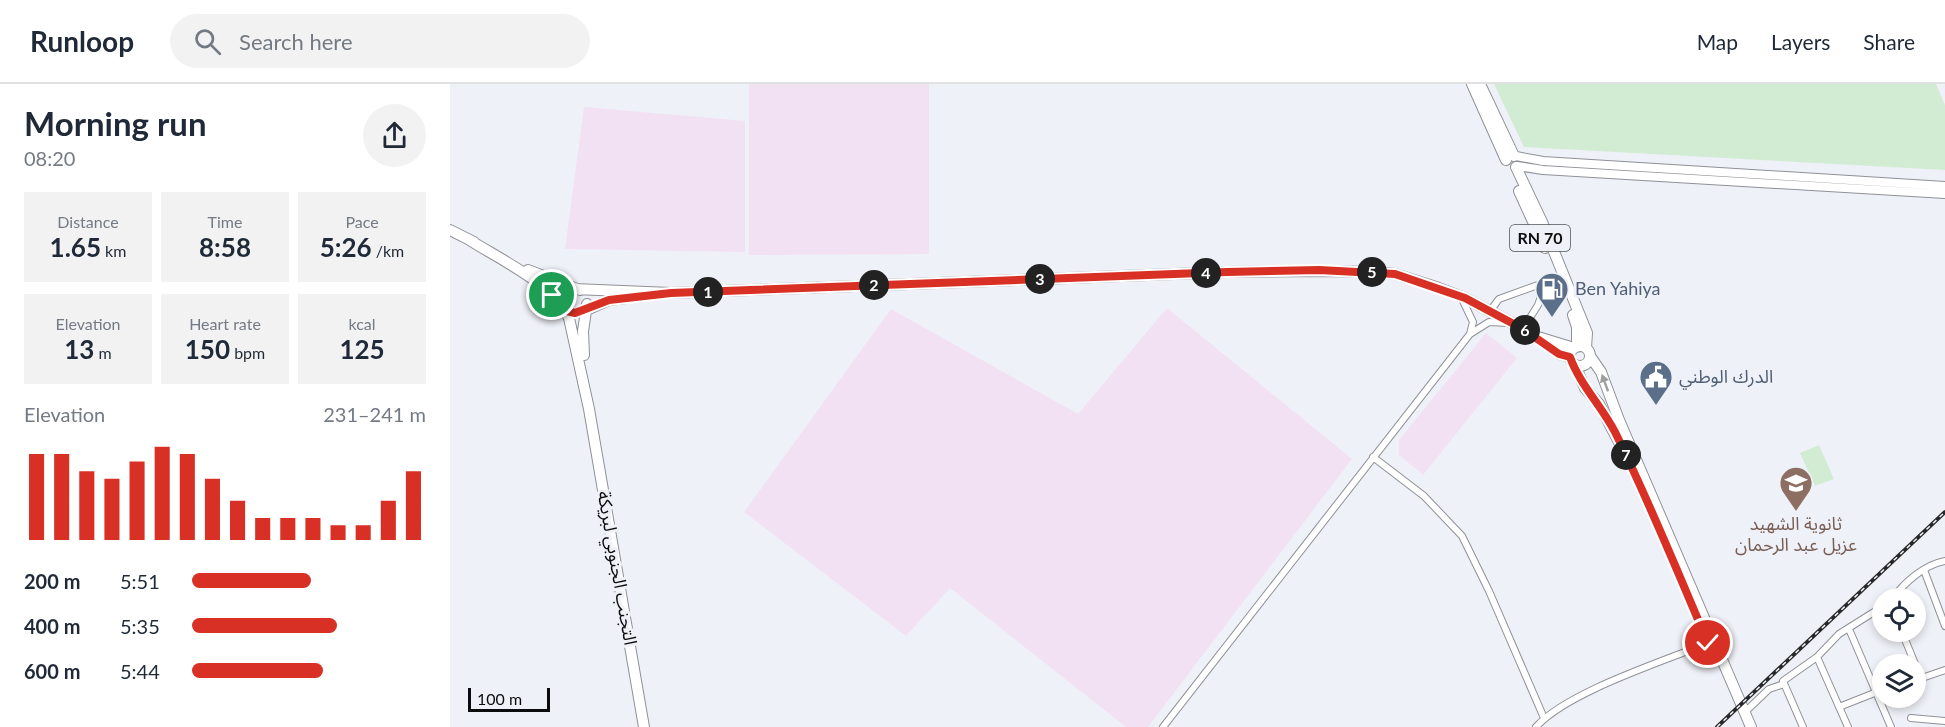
<!DOCTYPE html>
<html lang="en">
<head>
<meta charset="utf-8">
<style>
  body { margin:0; font-family:Lato,"Noto Sans Arabic",sans-serif; background:#f2f2f3; color:#1f2937; height:100vh; display:flex; flex-direction:column; font-size:22px; white-space:nowrap }
  * { box-sizing:border-box; margin:0 }
  p { font-size:20px; color:#747a83 }
  .icon { flex:none; width:33px; height:33px; fill:none; stroke:currentColor; stroke-width:2; stroke-linecap:round; stroke-linejoin:round }
  .map { position:relative; flex:1; overflow:hidden }
  .panel { display:flex; flex-direction:column; background:#fff; width:450px }
  .panel>* { flex:none }
  .buttons { position:absolute; left:1422px; top:504px; display:grid; gap:12px }
  .buttons a { display:grid; place-items:center; width:54px; height:54px; border-radius:50%; background:#fff; box-shadow:0 3px 9px #0003; font-size:30px }
  .scale { position:absolute; left:18px; bottom:15px; width:82px; box-sizing:border-box; padding-left:6px; border:3px solid #0b0c0e; border-top:0; font-size:16px; line-height:21px; white-space:nowrap; color:#0b0c0e; -webkit-text-stroke:4px #eff1f8; paint-order:stroke }
  .pin { position:absolute; display:grid; place-items:center; width:51px; height:51px; color:#fff; margin:-26px; border:3px solid #fff; border-radius:50%; box-shadow:0 2px 6px #0007 }
  .km { position:absolute; width:30px; height:30px; margin:-15px; border-radius:50%; background:#222; color:#fff; font-size:16px; line-height:30px; text-align:center }
  .round { display:grid; place-items:center; flex:none; width:63px; height:63px; border-radius:32px; background:#f2f2f3 }
  .head { display:flex; align-items:center; justify-content:space-between; height:102px; padding:0 24px }
  h1 { font-size:33px; font-weight:700; line-height:45px }
  .figures { display:grid; grid-template-columns:repeat(3,1fr); gap:9px; height:102px; padding:6px 24px }
  .figures div { display:grid; align-content:center; border-radius:0px; background:#f2f2f3; text-align:center }
  .figures b { font-size:26px; font-weight:700 }
  .figures small { font-size:16px; font-weight:400 }
  .figures p { font-size:16px }
  .chart { height:168px; padding:12px 24px }
  .chart p { display:flex; justify-content:space-between }
  .chart svg { width:100%; height:108px; margin-top:6px; stroke:#d93025; stroke-width:6 }
  ul { padding:0 24px; list-style:none; font-size:20px }
  li { display:grid; grid-template-columns:96px 72px 1fr; align-items:center; height:45px }
  li i { height:15px; border-radius:8px; background:#d93025 }
  header { display:flex; align-items:center; gap:36px; box-sizing:border-box; height:84px; padding:0 30px; background:#fff; border-bottom:2px solid #e0e1e3 }
  header strong { font-size:28px }
  nav { display:flex; gap:33px; margin-inline-start:auto; font-size:21px }
  .search { width:420px; height:54px; background:#f2f2f3; display:flex; align-items:center; gap:15px; box-sizing:border-box; padding:0 21px; border-radius:33px; color:#747a83; font-size:22px }
  main { display:flex; flex:1; min-height:0 }
  .map>svg:first-child { display:block }
  .industrial { fill:#f2e1f3 }
  .green { fill:#d2ecd3 }
  .lines { fill:none; stroke-linecap:round; stroke-linejoin:round }
  .minor-casing { stroke:#8f9197; stroke-width:8 }
  .tertiary-casing { stroke:#8f9197; stroke-width:10 }
  .primary-casing { stroke:#8f9197; stroke-width:12 }
  .minor { stroke:#fff; stroke-width:6 }
  .tertiary { stroke:#fff; stroke-width:8 }
  .primary { stroke:#fff; stroke-width:10 }
  .rail-casing { stroke:#27282a; stroke-width:4 }
  .rail { stroke:#eff1f8; stroke-width:1.5; stroke-dasharray:4.5; stroke-linecap:butt }
  .oneway { fill:#9d9e9f }
  .route-casing { stroke:#fff; stroke-width:12 }
  .route { stroke:#d93025; stroke-width:8 }
  .labels { text-anchor:middle; stroke-width:6; stroke-linejoin:round; paint-order:stroke }
  .shield { fill:#eff1f8; stroke:#4f5154; stroke-width:1.5 }
  .shield-label { font-size:16px; font-weight:bold; fill:#0b0c0e }
  .service-label { font-size:18px; fill:#4e5e75; stroke:#eff1f8; text-anchor:start }
  .education-label { font-size:18px; fill:#785e54; stroke:#eff1f8 }
  .street-label { font-size:18px; fill:#0b0c0e; stroke:#eff1f8 }
</style>
</head>
<body>
<header>
<strong>Runloop</strong>
<div class="search"><svg class="icon" aria-label="search" viewBox="0 0 24 24"><circle cx="10" cy="10" r="6"/><path d="M15 15l6 6"/></svg>Search here</div>
<nav><a>Map</a><a>Layers</a><a>Share</a></nav>
</header>
<main>
<section class="panel">
<div class="head"><div><h1>Morning run</h1><p>08:20</p></div><a class="round"><svg class="icon" aria-label="share" viewBox="0 0 24 24"><path d="M12 15V3M7 8l5-5 5 5M5 13v7h14v-7"/></svg></a></div>
<div class="figures">
<div><p>Distance</p><b>1.65<small> km</small></b></div>
<div><p>Time</p><b>8:58</b></div>
<div><p>Pace</p><b>5:26<small> /km</small></b></div>
</div>
<div class="figures">
<div><p>Elevation</p><b>13<small> m</small></b></div>
<div><p>Heart rate</p><b>150<small> bpm</small></b></div>
<div><p>kcal</p><b>125</b></div>
</div>
<div class="chart"><p><span>Elevation</span>231–241 m</p>
<svg viewBox="0 0 160 44" preserveAspectRatio="none"><path d="M5 44V9M15 44V9M25 44V16M35 44V19M45 44V12M55 44V6M65 44V9M75 44V19M85 44V28M95 44V35M105 44V35M115 44V35M125 44V38M135 44V38M145 44V28M155 44V16"/></svg>
</div>
<ul>
<li><b>200 m</b>5:51<i style="width:51%"></i></li>
<li><b>400 m</b>5:35<i style="width:62%"></i></li>
<li><b>600 m</b>5:44<i style="width:56%"></i></li>
</ul>
</section>
<div class="map">
<svg width="1495" height="643" viewBox="0 0 1495 643">
  <rect width="100%" height="100%" fill="#eff1f8"/>
  <path class="industrial" d="M299 0H479V170L299 171Z
    M134 23 295 37V168L115 165Z
    M717 224 902 375 698 643H676L500 504 456 552 294 428 441 225 628 330Z
    M1036 249 1067 274 973 391 949 371V356Z"/>
  <path class="green" d="M1044 0H1486L1495 21V86L1074 63Z
    M1369 361 1384 395 1365 402 1350 369Z"/>
  <g class="lines">
    <defs>
      <path id="minor" d="M1012 215 1023 238 1020 250 1039 238 1058 239
        M1040 227 1049 215 1113 192
        M1073 245 1088 221 1096 199
        M923 373 974 412 1012 452 1039 507 1094 634
        M1474 486 1495 542
        M1443 514C1455 498 1474 481 1495 477
        M1399 545 1441 643
        M1452 548 1465 580
        M1367 573 1398 643
        M1466 596 1495 586
        M1389 623 1432 606
        M1295 628 1319 605 1334 600
        M1461 634 1495 637
        M713 643 1020 250
        M1086 643C1117 608 1212 578 1258 559
        M1353 643 1333 597 1367 573 1389 550 1432 523"/>
      <path id="tertiary" d="M1066 72 1093 77 1495 102
        M1067 82 1093 86 1495 110"/>
      <path id="primary" d="M1022 0 1056 76
        M1030 0 1064 72
        M1066 83 1092 138 1137 249 1136 264
        M1069 107 1095 164
        M0 146 24 158
        M18 155C49 175 104 200 119 234L139 325 194 643
        M78 186 130 206
        M124 205 221 209 777 188 869 187 924 188 945 190 989 204 1015 214 1088 253 1124 264
        M132 228 159 216 176 214
        M1123 231 1127 243V263
        M1093 258 1109 270 1120 273
        M1120 272a10 10 0 1 1 20 0a10 10 0 1 1-20 0Z
        M134 271 133 247 137 220
        M1140 272 1151 288 1169 336 1301 643
        M1125 282 1135 304 1149 320 1181 381"/>
    </defs>
    <use href="#minor" class="minor-casing"/>
    <use href="#tertiary" class="tertiary-casing"/>
    <use href="#primary" class="primary-casing"/>
    <use href="#minor" class="minor"/>
    <use href="#tertiary" class="tertiary"/>
    <use href="#primary" class="primary"/>
    <defs>
      <path id="rail" d="M1267 643 1495 428"/>
    </defs>
    <use href="#rail" class="rail-casing"/>
    <use href="#rail" class="rail"/>
  </g>
  <defs><path id="oneway-solid" d="M-6-.8H1V-3.2L6.5 0L1 3.2V.8H-6Z" transform="scale(1.5)"/></defs>
  <use class="oneway" href="#oneway-solid" transform="translate(1155 299) rotate(-110)"/>
  <g class="lines">
    <defs>
      <path id="route" d="M102 211 117 227 125 229 159 216 221 209 777 188 869 186 945 190 1015 214 1073 245 1109 270 1120 273C1129 299 1152 323 1165 348 1199 417 1228 489 1258 559"/>
    </defs>
    <use href="#route" class="route-casing"/>
    <use href="#route" class="route"/>
  </g>
  <defs>
    <symbol id="fuel-pin" viewBox="-11 -11 22 30"><path d="M0 17L-7.5 6A9.5 9.5 0 1 1 7.5 6Z" fill="#5c6f8a" stroke="#eff1f8"/><path d="M-5.5-6h7V0h2V4h1.3V-2.5L3-4.5l.8-.8L6-3V5H2.5V1h-1V6h-7ZM-4.2-4.7v3.2H.2V-4.7Z" fill="#fff"/></symbol>
    <symbol id="civic-pin" viewBox="-11 -11 22 30"><path d="M0 17L-7.5 6A9.5 9.5 0 1 1 7.5 6Z" fill="#5c6f8a" stroke="#eff1f8"/><path d="M-.6-6.5H3V-4.5H.6V-3L4-1V1h2V6H-6V1h2V-1L-.6-3ZM-1.2 2.5V6h2.4V2.5Z" fill="#fff"/></symbol>
    <symbol id="school-pin" viewBox="-11 -11 22 30"><path d="M0 17L-7.5 6A9.5 9.5 0 1 1 7.5 6Z" fill="#8d6e63" stroke="#eff1f8"/><path d="M0-5L7-2L0 1L-7-2ZM-4 1L0 2.5L4 1V4Q0 6-4 4Z" fill="#fff"/></symbol>
  </defs>
  <g fill-rule="evenodd">
    <use href="#fuel-pin" x="1083" y="186" width="38" height="52"/>
    <use href="#civic-pin" x="1187" y="274" width="38" height="52"/>
    <use href="#school-pin" x="1327" y="380" width="38" height="52"/>
  </g>
  <g class="labels">
    <rect class="shield" x="1060" y="141" width="60" height="26" rx="4.5"/>
    <g class="shield-label">
      <text x="1090" y="160">RN 70</text>
    </g>
    <g class="service-label">
      <text x="1125" y="211">Ben Yahiya</text>
      <text x="1229" y="299">الدرك الوطني</text>
    </g>
    <g class="education-label">
      <text x="1346" y="446">ثانوية الشهيد<tspan x="1346" dy="21">عزيل عبد الرحمان</tspan></text>
    </g>
    <g class="street-label">
      <text transform="translate(167 484) rotate(80)" y="6">التجنب الجنوبي لبريكة</text>
    </g>
  </g>
</svg>
<div class="buttons">
<a><svg class="icon" aria-label="locate" viewBox="0 0 24 24"><circle cx="12" cy="12" r="6"/><path d="M12 2v4M12 18v4M2 12h4M18 12h4"/></svg></a>
<a><svg class="icon" aria-label="layers" viewBox="0 0 24 24"><path d="M12 4l9 5-9 5-9-5zM3 14l9 5 9-5"/></svg></a>
</div>
<div class="scale">100 m</div>
<div class="pin" style="left:102px;top:211px;background:#1e9e55"><svg class="icon" aria-label="arrive" viewBox="0 0 24 24"><path d="M6 21V4h12l-3 4 3 4H6"/></svg></div>
<div class="pin" style="left:1258px;top:559px;background:#d93025"><svg class="icon" aria-label="check" viewBox="0 0 24 24"><path d="M5 12l5 5 9-10"/></svg></div>
<b class="km" style="left:258px;top:208px">1</b>
<b class="km" style="left:424px;top:201px">2</b>
<b class="km" style="left:590px;top:195px">3</b>
<b class="km" style="left:756px;top:189px">4</b>
<b class="km" style="left:922px;top:188px">5</b>
<b class="km" style="left:1075px;top:246px">6</b>
<b class="km" style="left:1176px;top:371px">7</b>
</div>
</main>
</body>
</html>
